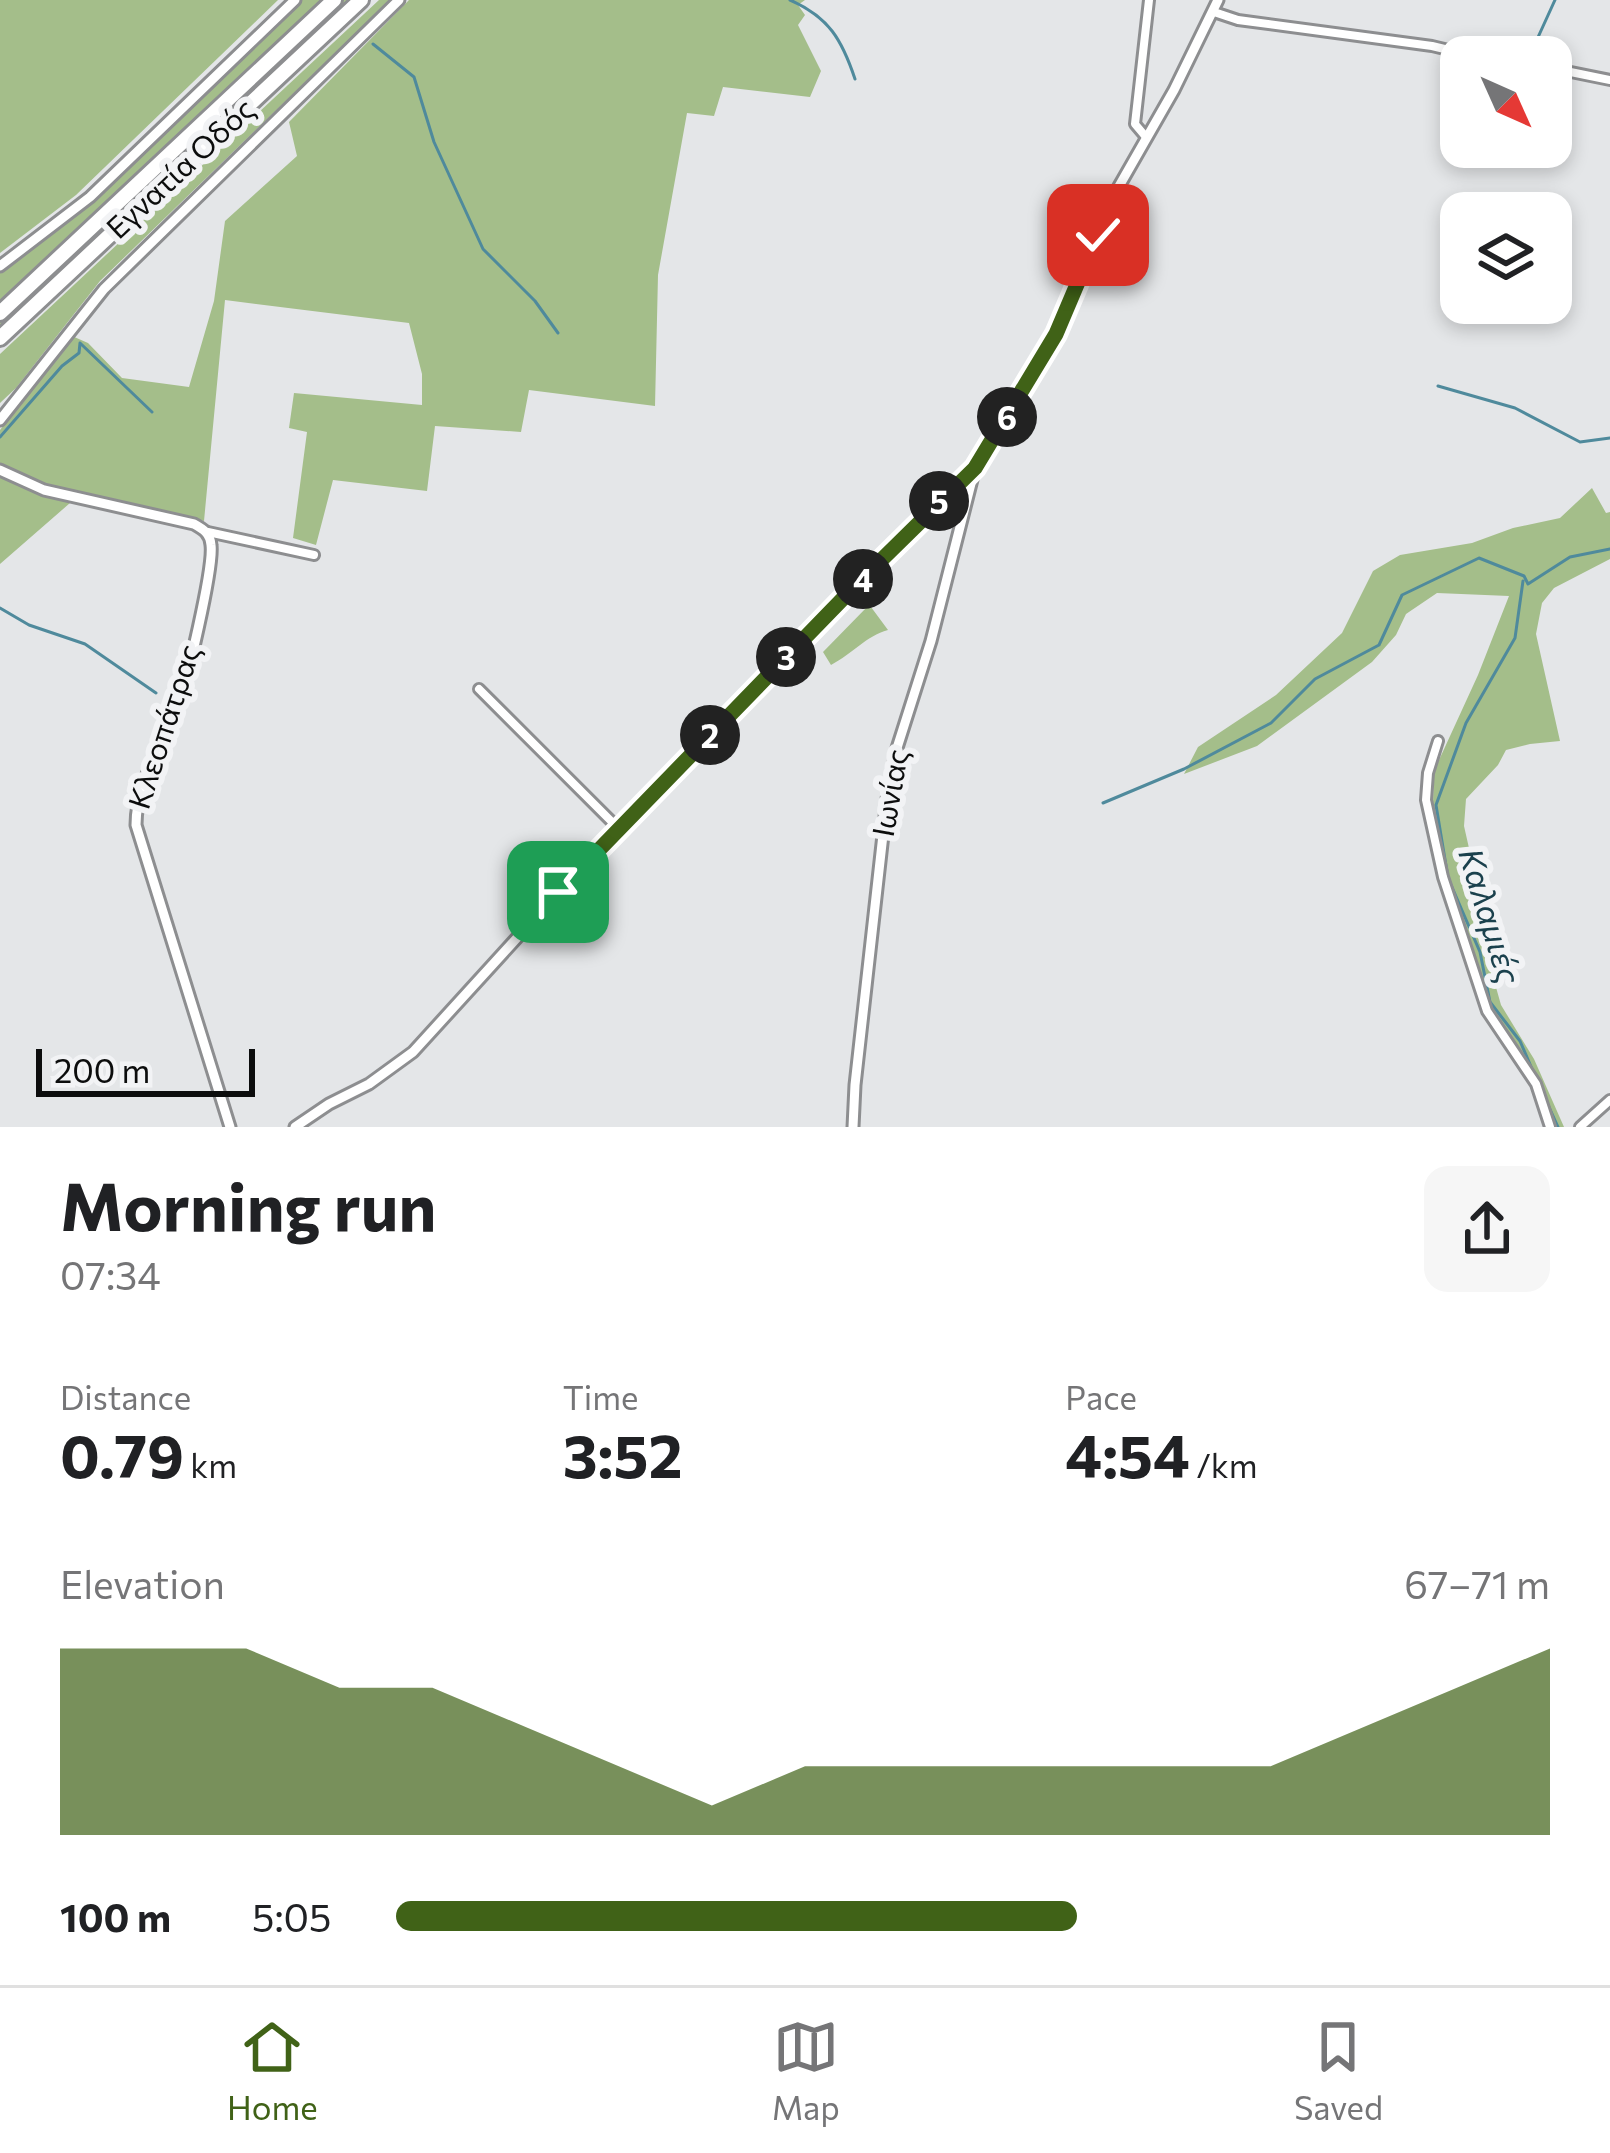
<!DOCTYPE html>
<html lang="en">
<head>
<meta charset="utf-8">
<style>
  body { margin:0; font-family:Commissioner,sans-serif; background:#f6f6f6; color:#202124; height:100vh; display:flex; flex-direction:column; font-size:45px; white-space:nowrap }
  * { box-sizing:border-box; margin:0 }
  p { font-size:39px; color:#757577 }
  .icon { flex:none; width:66px; height:66px; fill:none; stroke:currentColor; stroke-width:2; stroke-linecap:round; stroke-linejoin:round }
  .map { position:relative; height:1127px; overflow:hidden }
  .sheet { display:flex; flex-direction:column; background:#fff; flex:1 }
  .sheet>* { flex:none }
  .needle { width:78px; rotate:135deg }
  .buttons { position:absolute; left:1440px; top:36px; display:grid; gap:24px }
  .buttons a { display:grid; place-items:center; width:132px; height:132px; border-radius:24px; background:#fff; box-shadow:0 6px 18px #0003; font-size:60px }
  .scale { position:absolute; left:36px; bottom:30px; width:219px; box-sizing:border-box; padding-left:12px; border:6px solid #0c0d0d; border-top:0; font-size:33px; line-height:42px; white-space:nowrap; color:#0c0d0d; -webkit-text-stroke:9px #f2f3f5; paint-order:stroke }
  .pin { position:absolute; display:grid; place-items:center; width:102px; height:102px; color:#fff; margin:-51px; border-radius:24px; box-shadow:0 6px 18px #0006 }
  .km { position:absolute; width:60px; height:60px; margin:-30px; border-radius:50%; background:#222; color:#fff; font-size:33px; line-height:60px; text-align:center }
  .round { display:grid; place-items:center; flex:none; width:126px; height:126px; border-radius:24px; background:#f6f6f6 }
  .headline { display:flex; align-items:center; justify-content:space-between; height:204px; padding:0 60px }
  h1 { font-size:66px; font-weight:700; line-height:90px }
  .stats { display:grid; grid-template-columns:repeat(3,1fr); gap:18px; height:204px; padding:12px 60px }
  .stats div { display:grid; align-content:center }
  .stats b { font-size:60px; font-weight:700 }
  .stats small { font-size:33px; font-weight:400 }
  .stats p { font-size:33px }
  .chart { height:336px; padding:24px 60px }
  .chart p { display:flex; justify-content:space-between }
  .chart svg { width:100%; height:216px; margin-top:12px; fill:#406217; opacity:.7 }
  ul { padding:0 60px; list-style:none; font-size:39px }
  li { display:grid; grid-template-columns:192px 144px 1fr; align-items:center; height:90px }
  li i { height:30px; border-radius:15px; background:#406217 }
  .menu { display:flex; justify-content:space-around; align-items:center; height:168px; border-top:3px solid #e0e0e0; background:#fff; font-size:33px; color:#757577 }
  .menu a { display:grid; justify-items:center; gap:6px }
  .menu .current { color:#406217 }
  .map>svg:first-child { display:block }
  .green { fill:#a4be8a }
  .lines { fill:none; stroke-linecap:round; stroke-linejoin:round }
  .stream { stroke:#4f8a9c; stroke-width:3 }
  .minor-casing { stroke:#8d8e90; stroke-width:14 }
  .tertiary-casing { stroke:#8d8e90; stroke-width:15 }
  .motorway-casing { stroke:#8d8e90; stroke-width:20 }
  .minor { stroke:#fff; stroke-width:8 }
  .tertiary { stroke:#fff; stroke-width:9 }
  .motorway { stroke:#fff; stroke-width:14 }
  .route-casing { stroke:#fff; stroke-width:24 }
  .route { stroke:#406217; stroke-width:15 }
  .labels { text-anchor:middle; stroke-width:12; stroke-linejoin:round; paint-order:stroke }
  .street-label { font-size:30px; fill:#0c0d0d; stroke:#f2f3f5 }
  .water-label { font-size:33px; font-style:italic; fill:#1b414d; stroke:#f2f3f5 }
</style>
</head>
<body>
<div class="map">
<svg width="1610" height="1127" viewBox="0 0 1610 1127">
  <rect width="100%" height="100%" fill="#e4e6e8"/>
  <path class="green" d="M0 0H278L76 195 0 253Z
    M300 0H321L0 300V269L108 184Z
    M343 0H349L0 328V322Z
    M379 0H390L100 281 16 388 0 403V354Z
    M409 0H805L798 5 805 15 798 25 821 71 810 97 723 87 714 116 687 113 658 275 655 406 529 390 521 432 435 426 427 491 333 480 316 545 293 538 307 432 289 428 294 393 422 405V374L409 323 225 300 204 521 78 492 70 503 0 564V430L72 336 88 343 122 378 189 387 214 301 225 221 297 156 289 122Z
    M1592 488 1606 513 1610 512V559L1554 588 1542 603 1536 634 1560 741 1530 744 1506 750 1498 765 1466 799 1464 826 1478 888 1488 959 1501 1005 1534 1059 1564 1127H1557L1530 1064 1501 1026 1491 1003 1447 880 1433 802 1434 771 1478 675 1509 596 1437 593 1406 614 1396 635 1372 662 1257 746 1184 774 1198 747 1276 695 1342 633 1373 571 1400 555 1472 543 1513 528 1560 518Z
    M867 607H871L888 630C866 636 852 654 831 665L823 652Z"/>
  <g class="lines">
    <path class="stream" d="M790 0C829 17 842 40 855 79
      M373 44 414 77 434 142 483 249 535 301 558 333
      M1529 57 1555 0
      M1438 386 1515 408 1580 442 1610 438
      M0 437 62 366 79 353 80 343 152 412
      M1523 581 1515 638 1466 723 1436 805 1448 878 1480 952 1490 1002 1520 1041 1535 1076
      M0 608 29 625 85 644 156 693
      M1103 803 1184 769 1271 723 1315 679 1379 645 1402 595 1479 558 1524 576 1528 584 1570 557 1610 549
      M1544 1096 1558 1127"/>
    <defs>
      <path id="minor" d="M1214 12 1238 20 1432 46 1478 57
        M1551 68 1610 80
        M1146 137 1135 124 1149 0
        M208 532 314 555
        M479 689 618 828
        M1438 741 1428 773 1426 800 1443 877 1487 1011 1536 1084 1550 1127
        M1580 1127 1610 1100"/>
      <path id="tertiary" d="M0 266 90 197 295 0
        M0 420 104 289 399 0
        M0 470 44 490 194 524C203 529 210 533 211 545 214 567 186 687 176 711 161 749 136 783 136 825L230 1127
        M295 1127 329 1104 369 1084 413 1052 597 850 958 482 975 468 1056 334 1081 280 1118 188 1174 90 1218 0
        M853 1127 855 1085 887 799 897 748 931 641 975 468"/>
      <path id="motorway" d="M0 313 334 0
        M0 338 361 0"/>
    </defs>
    <use href="#minor" class="minor-casing"/>
    <use href="#tertiary" class="tertiary-casing"/>
    <use href="#motorway" class="motorway-casing"/>
    <use href="#minor" class="minor"/>
    <use href="#tertiary" class="tertiary"/>
    <use href="#motorway" class="motorway"/>
  </g>
  <g class="lines">
    <defs>
      <path id="route" d="M558 892 860 581 975 468 1056 334 1098 235"/>
    </defs>
    <use href="#route" class="route-casing"/>
    <use href="#route" class="route"/>
  </g>
  <g class="labels">
    <g class="street-label">
      <text transform="translate(181 169) rotate(-43)" y="10">Εγνατία Οδός</text>
      <text transform="translate(165 727) rotate(-72)" y="10">Κλεοπάτρας</text>
      <text transform="translate(891 793) rotate(-80)" y="10">Ιωνίας</text>
    </g>
    <g class="water-label">
      <text transform="translate(1490 916) rotate(73)" y="12">Καλαμιές</text>
    </g>
  </g>
</svg>
<div class="buttons">
<a><svg class="needle" viewBox="-14 -14 28 28"><path d="M0-13l5 13h-10z" fill="#e53935"/><path d="M0 13l5-13h-10z" fill="#757577"/></svg></a>
<a><svg class="icon" aria-label="layers" viewBox="0 0 24 24"><path d="M12 4l9 5-9 5-9-5zM3 14l9 5 9-5"/></svg></a>
</div>
<div class="scale">200 m</div>
<div class="pin" style="left:558px;top:892px;background:#1e9e55"><svg class="icon" aria-label="arrive" viewBox="0 0 24 24"><path d="M6 21V4h12l-3 4 3 4H6"/></svg></div>
<div class="pin" style="left:1098px;top:235px;background:#d93025"><svg class="icon" aria-label="check" viewBox="0 0 24 24"><path d="M5 12l5 5 9-10"/></svg></div>
<b class="km" style="left:710px;top:735px">2</b>
<b class="km" style="left:786px;top:657px">3</b>
<b class="km" style="left:863px;top:579px">4</b>
<b class="km" style="left:939px;top:501px">5</b>
<b class="km" style="left:1007px;top:417px">6</b>
</div>
<section class="sheet">
<div class="headline"><div><h1>Morning run</h1><p>07:34</p></div><a class="round"><svg class="icon" aria-label="share" viewBox="0 0 24 24"><path d="M12 15V3M7 8l5-5 5 5M5 13v7h14v-7"/></svg></a></div>
<div class="stats">
<div><p>Distance</p><b>0.79<small> km</small></b></div>
<div><p>Time</p><b>3:52</b></div>
<div><p>Pace</p><b>4:54<small> /km</small></b></div>
</div>
<div class="chart"><p><span>Elevation</span>67–71 m</p>
<svg viewBox="0 0 160 44" preserveAspectRatio="none"><path d="M0 44V6L10 6L20 6L30 14L40 14L50 22L60 30L70 38L80 30L90 30L100 30L110 30L120 30L130 30L140 22L150 14L160 6V44z"/></svg>
</div>
<ul>
<li><b>100 m</b>5:05<i style="width:59%"></i></li>
</ul>
</section>
<nav class="menu">
<a class="current"><svg class="icon" aria-label="home" viewBox="0 0 24 24"><path d="M3 11l9-7 9 7M6 9v11h12V9"/></svg>Home</a>
<a><svg class="icon" aria-label="map" viewBox="0 0 24 24"><path d="M3 6l6-2 6 2 6-2v14l-6 2-6-2-6 2zM9 4v14M15 6v14"/></svg>Map</a>
<a><svg class="icon" aria-label="saved" viewBox="0 0 24 24"><path d="M7 4h10v16l-5-4-5 4z"/></svg>Saved</a>
</nav>
</body>
</html>
